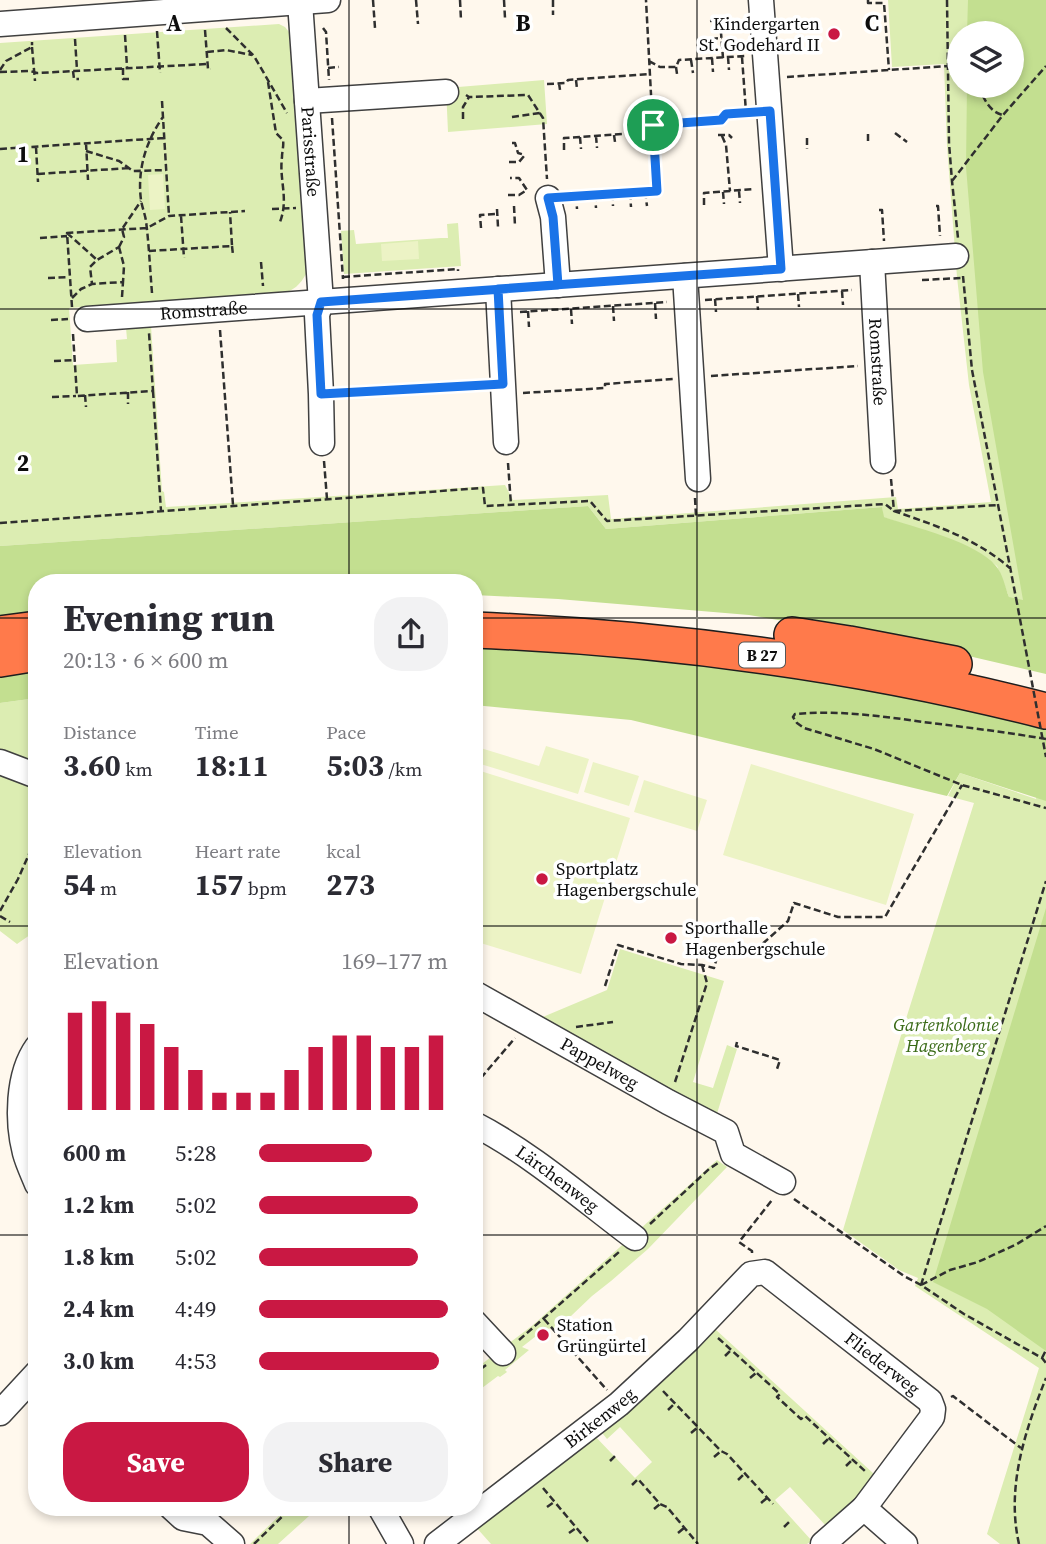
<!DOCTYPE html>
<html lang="en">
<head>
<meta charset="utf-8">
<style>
  body { margin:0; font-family:"Source Serif 4",serif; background:#f2f2f3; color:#2b2b33; height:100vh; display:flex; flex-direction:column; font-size:26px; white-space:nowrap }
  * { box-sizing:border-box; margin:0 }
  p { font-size:23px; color:#7c7c81 }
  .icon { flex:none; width:38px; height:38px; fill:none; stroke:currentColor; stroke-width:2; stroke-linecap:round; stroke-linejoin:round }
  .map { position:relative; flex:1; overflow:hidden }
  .sheet { position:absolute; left:28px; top:574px; width:455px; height:942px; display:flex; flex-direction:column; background:#fff; border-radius:28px; box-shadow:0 4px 10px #0003 }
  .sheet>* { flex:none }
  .tools { position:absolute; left:947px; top:21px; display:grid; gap:14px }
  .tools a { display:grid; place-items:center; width:77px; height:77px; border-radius:50%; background:#fff; box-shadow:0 4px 10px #0003; font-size:35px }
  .pin { position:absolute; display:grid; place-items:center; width:60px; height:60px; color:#fff; margin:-30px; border:4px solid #fff; border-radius:50%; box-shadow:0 2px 7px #0007 }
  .round { display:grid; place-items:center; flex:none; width:74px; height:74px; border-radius:28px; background:#f2f2f3 }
  .summary { display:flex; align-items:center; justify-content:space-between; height:119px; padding:0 35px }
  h1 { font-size:38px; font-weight:700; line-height:52px }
  .stats { display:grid; grid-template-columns:repeat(3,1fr); gap:10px; height:119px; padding:7px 35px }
  .stats div { display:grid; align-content:center }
  .stats b { font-size:30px; font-weight:700 }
  .stats small { font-size:19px; font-weight:400 }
  .stats p { font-size:19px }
  .chart { height:196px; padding:14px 35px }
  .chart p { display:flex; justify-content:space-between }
  .chart svg { width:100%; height:126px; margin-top:7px; stroke:#c91843; stroke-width:6 }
  .action { display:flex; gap:14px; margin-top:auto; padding:14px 35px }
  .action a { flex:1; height:80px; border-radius:28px; background:#c91843; color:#fff; font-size:28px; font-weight:700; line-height:80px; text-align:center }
  .action a+a { background:#f2f2f3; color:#2b2b33 }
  ul { padding:0 35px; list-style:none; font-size:23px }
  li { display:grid; grid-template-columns:112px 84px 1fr; align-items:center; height:52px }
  li i { height:18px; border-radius:9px; background:#c91843 }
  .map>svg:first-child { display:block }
  .green { fill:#dcedb2; fill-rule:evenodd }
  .forest { fill:#c3df90 }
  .pitch { fill:#ecf3c5 }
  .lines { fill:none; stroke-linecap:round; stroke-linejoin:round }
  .minor-casing { stroke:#404040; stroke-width:27 }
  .highway-casing { stroke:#1e1e1e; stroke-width:38 }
  .path { stroke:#2f2f2f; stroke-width:2.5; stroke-dasharray:7 3.5; stroke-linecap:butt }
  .minor { stroke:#fff; stroke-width:24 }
  .highway { stroke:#ff7a4b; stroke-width:35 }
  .path-bridge { stroke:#2f2f2f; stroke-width:2.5; stroke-dasharray:7 3.5; stroke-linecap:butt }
  .route-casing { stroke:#fff; stroke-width:14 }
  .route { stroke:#1a73e8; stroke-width:9 }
  .grid { fill:none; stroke:#0d0d0d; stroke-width:2; stroke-opacity:0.55 }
  .poi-dot { fill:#c91843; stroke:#fff; stroke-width:2.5 }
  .labels { text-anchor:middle; stroke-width:7; stroke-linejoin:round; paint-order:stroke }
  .shield { fill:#fff; stroke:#565656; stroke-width:2 }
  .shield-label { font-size:16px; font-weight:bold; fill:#0d0d0d }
  .poi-label { font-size:18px; fill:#0d0d0d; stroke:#fff; text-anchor:start }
  .street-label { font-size:18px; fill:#0d0d0d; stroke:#fff }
  .park-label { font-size:18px; font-style:italic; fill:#396a17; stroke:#fff }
  .grid-label { font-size:23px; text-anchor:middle; font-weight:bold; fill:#0d0d0d; stroke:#fff; stroke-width:7; stroke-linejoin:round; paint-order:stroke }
</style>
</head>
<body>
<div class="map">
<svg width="1046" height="1544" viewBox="0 0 1046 1544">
  <rect width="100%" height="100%" fill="#fff8ed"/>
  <path class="green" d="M888 0H1046V674L1009 597 997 566 981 554 957 542 883 517 882 507 606 529 588 506 0 546V43L279 24 285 27 289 32 306 274C300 285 294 290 282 294L69 308 73 365 117 362 116 340 127 339 126 328 151 326 162 491 164 492 166 507 505 485 513 500 608 495 611 519 896 497 898 509 991 502 969 385 957 277 947 146 944 64 892 67ZM959 33H1012V86H959Z
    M544 80 547 124 448 132 446 88Z
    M458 223 461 266 344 274 341 231 354 230 356 244 441 238H448L447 224Z
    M37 698V769L0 754V703Z
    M1046 724V1544H1000L987 1534 1039 1368 915 1286 918 1278 899 1270 843 1230 905 1022 974 803 948 796 960 773 1036 799Z
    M0 775 37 788V930L17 944 0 931Z
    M620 949 724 981 693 1082 713 1088 727 1045 737 1049 715 1120 538 1019 607 990Z
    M717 1160 727 1167 648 1249 611 1281 592 1296 571 1316 556 1328 545 1329 522 1347 529 1350 505 1370 507 1372 500 1377 498 1376 474 1394V1370L533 1325Z
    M715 1329 874 1474 862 1491 827 1527 790 1487 775 1500 812 1541 807 1544H491L475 1526 593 1434 635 1478 652 1462 620 1427 607 1439 599 1429Z
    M288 1507H319L278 1544H250Z"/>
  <path class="forest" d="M968 0H1046V674L917 644 749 615 558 599 474 595V583H37V616L0 621V546L588 506 606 529 882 507 884 517C913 527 977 542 996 566 1003 574 1005 587 1009 597L1023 600 983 372 966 167 967 86H1012V33H967Z
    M474 642 786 669 1046 724V801L960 773 947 796 631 720 474 705Z
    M37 665V698L0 703V670Z
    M1046 908V1351L987 1309 933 1282Z"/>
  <path class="pitch" d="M163 174 165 209 150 210 148 175Z
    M418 241 419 259 382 261 381 244Z
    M474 746 539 766 546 746 589 759 578 794 474 762Z
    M593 762 639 776 629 806 584 792Z
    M751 764 914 814 886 905 723 855Z
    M474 769 630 818 581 974 474 941Z
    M644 780 707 800 697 831 634 812Z"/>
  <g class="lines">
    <defs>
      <g id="minor">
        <path d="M761 0 781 269"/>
        <path id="s1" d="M300 2 321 302 317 315 321 394 322 443"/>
        <path d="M0 24 328 0"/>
        <path d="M307 101 446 92"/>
        <path d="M548 198 553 217 558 285"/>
        <path id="s2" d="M872 262 883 461"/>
        <path d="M685 276 698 479"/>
        <path d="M498 289 506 442"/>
        <path id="s3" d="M87 319 956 256"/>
        <path d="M0 762 37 776"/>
        <path id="s4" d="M474 993 668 1102 726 1132 733 1154 783 1182"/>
        <path d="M37 1047C17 1075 17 1122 25 1153 28 1164 33 1174 37 1184"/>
        <path id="s5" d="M474 1124C531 1153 584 1200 635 1238"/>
        <path d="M474 1322 503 1353"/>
        <path d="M0 1413 37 1373"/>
        <path d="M171 1507 183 1518 208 1523 232 1544"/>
        <path d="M380 1507 401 1544"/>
        <path d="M864 1508 905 1544"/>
        <path id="s6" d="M437 1544 619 1404 688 1340 751 1274 765 1272 930 1401 933 1409 932 1417 864 1508 823 1544"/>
      </g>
      <path id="highway" d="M474 630C667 638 859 663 1046 711
        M0 634 37 629
        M792 635 849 644 954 664
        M0 659 37 653"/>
    </defs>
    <use href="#minor" class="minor-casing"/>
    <use href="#highway" class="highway-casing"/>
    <path class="path" d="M373 0 375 28
      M416 0 418 24
      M460 0 461 20
      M504 0 505 18
      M553 0V15
      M868 0V3H884L889 70
      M947 0 949 143 952 181 958 238
      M710 21 720 20 723 58
      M226 28 254 56 287 113
      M323 28 326 32 329 80
      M205 30 208 69H211
      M157 31 160 73
      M125 35 127 67
      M75 39 77 70
      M711 39 722 38
      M32 47 35 81
      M207 52 226 50 252 55
      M949 56 959 66
      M728 57 729 70
      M742 57 746 112
      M712 58 713 72
      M691 60 693 73
      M649 61 660 67H676L679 60 745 56
      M676 67 677 74
      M123 68V79H129
      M328 68 339 67
      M0 70 6 61 32 47V42
      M73 71 74 79H79
      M0 72 30 71 37 73 207 64
      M787 77 948 66
      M576 80 577 89
      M268 82 276 133 283 140C284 146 282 151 282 157 279 181 289 198 280 222
      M559 83 560 90
      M547 84 566 83 568 80 650 74
      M978 86C984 98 989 112 1003 115
      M466 95 469 97 528 95 543 118 547 179
      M162 101 169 216
      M512 117 540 113
      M332 118 343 279
      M463 119V107L469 97
      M653 125 721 120 726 114 748 112
      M895 133 907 142
      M632 134V141
      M868 134V144
      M614 135 615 142
      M718 135H729L732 138
      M596 136 597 148
      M722 136 726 145 730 191
      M580 137 581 149
      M807 138V149
      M86 143 88 180
      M512 143H515L518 153 525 155
      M36 147 38 182
      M0 149 164 138
      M564 150V138L653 132 646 0
      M86 151 119 161 133 171 166 170
      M509 162H519L525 155
      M38 174 129 168
      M952 181 1003 115 1046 66
      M739 191 740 203
      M645 192 647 206
      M723 192 724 204
      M630 193 631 207
      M612 194 613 206
      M508 195H519L527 190 519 178H510
      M595 195 596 208
      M576 196 577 209
      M567 197 657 191 653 132
      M704 205V193L754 189
      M514 206 515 226
      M936 206H938L940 236
      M272 209 296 208
      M497 209 498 227
      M879 210H882L884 241
      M181 216 184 258
      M481 228 480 215 497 214
      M67 233 96 259
      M40 238 67 236
      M232 246 233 255
      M119 247 124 266 123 282 92 284 90 267 97 260Z
      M119 247 124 237 122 229 141 201
      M149 251 232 246 230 212
      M261 262 263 286
      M963 276 972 370 1016 598
      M343 277 458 269V271
      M48 278 69 277
      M922 280 961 278
      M842 291 843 305
      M152 293C150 269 149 245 146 221 145 214 142 207 141 200 137 170 146 141 163 117
      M798 294 799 307
      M757 296 758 310
      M122 297 123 282
      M72 298 81 289 92 284
      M715 299 716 312
      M705 300 852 290
      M655 303 656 319
      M613 306 614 321
      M72 307 67 233 147 228 169 216 245 211
      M571 309 572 324
      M528 311 529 327
      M520 312 667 302
      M51 320 68 319
      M220 330 233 505
      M73 334 77 396 153 391 149 333
      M54 361 75 360
      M711 376 858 366
      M153 391 161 511
      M128 392V404
      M342 393 482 385
      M523 393 605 388V384L673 379
      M85 395 86 407
      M52 397 76 396
      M324 461 327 499
      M508 463 511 505
      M891 479 894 511C937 526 977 539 1011 569
      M695 498 696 516
      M0 523 483 488 485 506 590 501 607 521 885 504 894 511 999 505
      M1046 739C1005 732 964 727 923 722 881 716 837 710 795 714L793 717 797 723 804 728 874 749 962 785 1046 808
      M0 911 18 879 37 836
      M0 916 10 922
      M715 951 750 955 788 921 794 903 838 917H885L962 785
      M605 986 618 945 681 964 702 965 714 968 719 950
      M576 1027 613 1022
      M737 1042 736 1046 780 1060 777 1069
      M675 1082 707 983 702 965
      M474 1086 515 1038
      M794 1199 904 1276 921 1285 964 1314 1042 1358 1046 1363
      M650 1224 709 1169 718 1163
      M752 1253V1251L739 1242 772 1200
      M921 1285 1046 881
      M921 1285 950 1270 978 1262 1017 1244 1046 1226
      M544 1319 607 1390
      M718 1338 780 1394 777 1397 801 1419 805 1416 866 1472
      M519 1340 619 1252
      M725 1356 731 1350
      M1042 1358 1046 1350
      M474 1374 486 1365
      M750 1378 756 1373
      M663 1391 721 1451 727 1454 773 1504
      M951 1397 953 1396 1021 1448
      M668 1410 675 1403
      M691 1433 698 1427
      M823 1444 829 1438
      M714 1457 721 1451
      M610 1461 616 1455
      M846 1466 852 1460
      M738 1480 744 1474
      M632 1485 638 1479 660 1504 667 1507 698 1544
      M543 1488 590 1544
      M761 1503 767 1498
      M547 1507 554 1502
      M654 1509 660 1504
      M784 1527 790 1521
      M569 1533 576 1528
      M678 1533 684 1528
      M254 1544 292 1507
      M1019 1544C1006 1487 1025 1431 1046 1378"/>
    <use href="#minor" class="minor"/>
    <use href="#highway" class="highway"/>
    <path class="path-bridge" d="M1016 598 1046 757"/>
  </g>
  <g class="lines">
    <defs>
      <path id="route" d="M653 125 657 191 548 198 553 217 558 285 321 302 317 315 321 394 503 384 498 289 781 269 770 111 726 114 721 120 653 125"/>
    </defs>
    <use href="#route" class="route-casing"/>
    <use href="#route" class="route"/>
  </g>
  <path class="grid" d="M349 0V583M697 0V1544M0 309H1046M0 618H37M474 618H1046M0 926H37M474 926H1046M0 1235H37M474 1235H1046M349 1507V1544"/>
  <g class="poi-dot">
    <circle cx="834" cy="34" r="7"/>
    <circle cx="542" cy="879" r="7"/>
    <circle cx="671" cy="938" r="7"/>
    <circle cx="543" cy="1335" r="7"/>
  </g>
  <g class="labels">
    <rect class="shield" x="739" y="642.5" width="46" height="25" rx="5"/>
    <g class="shield-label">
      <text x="762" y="661">B 27</text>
    </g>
    <g class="poi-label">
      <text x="820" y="30" text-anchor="end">Kindergarten<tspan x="820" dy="21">St. Godehard II</tspan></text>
      <text x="556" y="875">Sportplatz<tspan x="556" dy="21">Hagenbergschule</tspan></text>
      <text x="685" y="934">Sporthalle<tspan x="685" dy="21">Hagenbergschule</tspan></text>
      <text x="557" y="1331">Station<tspan x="557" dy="21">Grüngürtel</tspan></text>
    </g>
    <g class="street-label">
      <text dy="6" stroke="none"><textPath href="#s1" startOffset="150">Parisstraße</textPath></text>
      <text dy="6" stroke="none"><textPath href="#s3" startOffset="117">Romstraße</textPath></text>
      <text dy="6" stroke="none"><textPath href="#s2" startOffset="100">Romstraße</textPath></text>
      <text dy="6" stroke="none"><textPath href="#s4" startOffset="144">Pappelweg</textPath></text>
      <text dy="6" stroke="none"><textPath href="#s5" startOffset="100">Lärchenweg</textPath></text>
      <text dy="6" stroke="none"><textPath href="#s6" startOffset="578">Fliederweg</textPath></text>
      <text dy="6" stroke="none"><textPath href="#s6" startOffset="206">Birkenweg</textPath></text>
    </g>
    <g class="park-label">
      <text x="946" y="1031">Gartenkolonie<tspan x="946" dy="21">Hagenberg</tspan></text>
    </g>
  </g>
  <g class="grid-label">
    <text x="174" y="31">A</text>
    <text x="523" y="31">B</text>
    <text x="872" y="31">C</text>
    <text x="23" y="162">1</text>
    <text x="23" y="471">2</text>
  </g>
</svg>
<div class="tools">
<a><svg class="icon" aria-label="layers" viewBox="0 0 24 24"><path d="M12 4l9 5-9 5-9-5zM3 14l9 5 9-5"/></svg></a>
</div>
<div class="pin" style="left:653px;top:125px;background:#1e9e55"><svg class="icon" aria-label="arrive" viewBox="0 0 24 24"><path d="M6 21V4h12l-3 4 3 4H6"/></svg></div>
<section class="sheet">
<div class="summary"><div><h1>Evening run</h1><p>20:13 · 6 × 600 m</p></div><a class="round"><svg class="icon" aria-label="share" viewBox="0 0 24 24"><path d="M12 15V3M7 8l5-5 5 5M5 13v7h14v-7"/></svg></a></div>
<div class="stats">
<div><p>Distance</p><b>3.60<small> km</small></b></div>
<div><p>Time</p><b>18:11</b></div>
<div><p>Pace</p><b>5:03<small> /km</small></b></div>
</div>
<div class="stats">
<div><p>Elevation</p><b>54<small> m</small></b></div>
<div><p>Heart rate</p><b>157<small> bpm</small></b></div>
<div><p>kcal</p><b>273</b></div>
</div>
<div class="chart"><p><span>Elevation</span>169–177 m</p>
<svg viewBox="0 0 160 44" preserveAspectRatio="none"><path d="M5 44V10M15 44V6M25 44V10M35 44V14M45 44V22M55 44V30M65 44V38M75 44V38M85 44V38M95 44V30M105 44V22M115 44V18M125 44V18M135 44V22M145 44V22M155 44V18"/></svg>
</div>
<ul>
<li><b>600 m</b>5:28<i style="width:60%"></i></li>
<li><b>1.2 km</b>5:02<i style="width:84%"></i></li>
<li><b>1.8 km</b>5:02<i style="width:84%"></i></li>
<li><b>2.4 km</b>4:49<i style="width:100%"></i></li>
<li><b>3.0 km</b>4:53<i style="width:95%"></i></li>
</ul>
<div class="action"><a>Save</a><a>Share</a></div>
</section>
</div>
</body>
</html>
